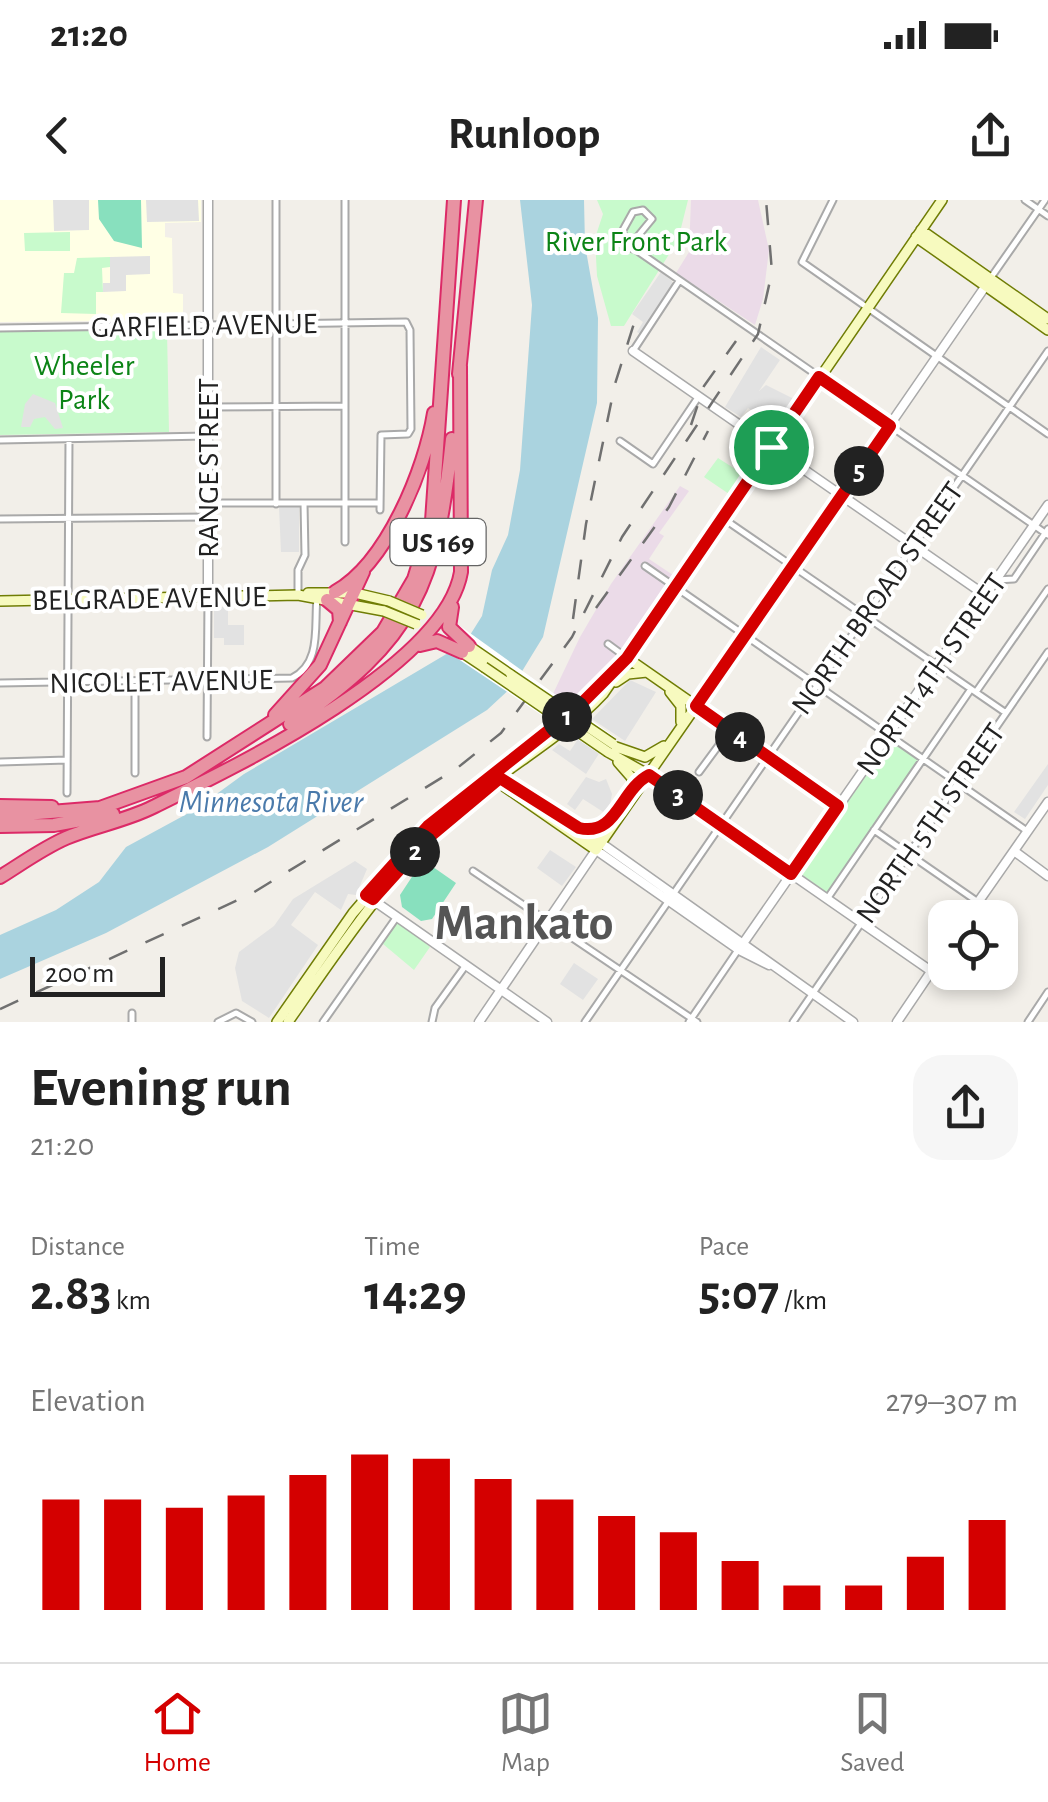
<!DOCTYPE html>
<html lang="en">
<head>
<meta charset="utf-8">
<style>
  body { margin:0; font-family:"Alegreya Sans",sans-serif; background:#f6f6f6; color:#222; height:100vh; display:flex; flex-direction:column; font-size:38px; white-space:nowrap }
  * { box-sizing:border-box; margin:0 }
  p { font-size:32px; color:#767676 }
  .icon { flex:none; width:55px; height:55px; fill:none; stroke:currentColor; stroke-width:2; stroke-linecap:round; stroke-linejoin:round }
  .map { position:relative; height:822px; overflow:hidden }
  .side { display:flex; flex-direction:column; background:#fff; flex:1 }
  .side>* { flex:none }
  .tools { position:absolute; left:928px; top:700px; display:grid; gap:20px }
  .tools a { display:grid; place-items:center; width:90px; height:90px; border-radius:20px; background:#fff; box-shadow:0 5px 15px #0003; font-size:50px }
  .scale { position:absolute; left:30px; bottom:25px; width:135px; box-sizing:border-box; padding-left:10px; border:5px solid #222; border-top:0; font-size:28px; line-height:35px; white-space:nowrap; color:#222; -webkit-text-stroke:8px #fff; paint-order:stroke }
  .pin { position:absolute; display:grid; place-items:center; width:85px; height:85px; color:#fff; margin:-42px; border:5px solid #fff; border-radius:50%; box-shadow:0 2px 10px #0007 }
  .km { position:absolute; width:50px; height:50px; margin:-25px; border-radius:50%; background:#222; color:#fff; font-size:28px; line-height:50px; text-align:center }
  .round { display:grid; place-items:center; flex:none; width:105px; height:105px; border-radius:30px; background:#f6f6f6 }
  .headline { display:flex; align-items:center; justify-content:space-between; height:170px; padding:0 30px }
  h1 { font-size:55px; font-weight:700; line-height:75px }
  .stats { display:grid; grid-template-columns:repeat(3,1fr); gap:15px; height:170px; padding:10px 30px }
  .stats div { display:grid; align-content:center }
  .stats b { font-size:50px; font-weight:700 }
  .stats small { font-size:28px; font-weight:400 }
  .stats p { font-size:28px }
  .chart { height:280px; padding:20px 30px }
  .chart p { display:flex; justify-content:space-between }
  .chart svg { width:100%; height:180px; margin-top:10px; stroke:#d40000; stroke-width:6 }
  .status { display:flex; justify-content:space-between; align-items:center; height:70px; padding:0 50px; background:#fff; direction:ltr }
  .status svg { height:28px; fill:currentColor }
  header { display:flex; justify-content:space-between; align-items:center; height:130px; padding:0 30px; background:#fff; font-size:45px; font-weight:700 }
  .menu { display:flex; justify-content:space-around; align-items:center; height:140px; border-top:2px solid #e0e0e0; background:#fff; font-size:28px; color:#767676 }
  .menu a { display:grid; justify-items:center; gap:5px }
  .menu .selected { color:#d40000 }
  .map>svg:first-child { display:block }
  .industrial { fill:#ebdbe8 }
  .education { fill:#ffffe5 }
  .park { fill:#c8facc }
  .pitch { fill:#88e0be }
  .parking { fill:#e2e2e2 }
  .water { fill:#aad3df }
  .pier { fill:#fff }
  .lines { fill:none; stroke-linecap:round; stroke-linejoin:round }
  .minor-casing { stroke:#a9a9a9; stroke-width:9 }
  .tertiary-casing { stroke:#a9a9a9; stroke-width:11 }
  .secondary-casing { stroke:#707d05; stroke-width:12 }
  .motorway-casing { stroke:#dc2a67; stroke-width:16 }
  .minor { stroke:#fff; stroke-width:5 }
  .tertiary { stroke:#fff; stroke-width:8 }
  .secondary { stroke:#f7fabf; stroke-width:9 }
  .motorway { stroke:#e892a2; stroke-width:12 }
  .rail { stroke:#707070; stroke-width:2.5; stroke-dasharray:20 20; stroke-linecap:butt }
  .secondary-bridge-casing { stroke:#707d05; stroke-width:12; stroke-linecap:butt }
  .secondary-bridge { stroke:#f7fabf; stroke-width:9 }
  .route-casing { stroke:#fff; stroke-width:20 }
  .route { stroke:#d40000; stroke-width:12 }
  .labels { text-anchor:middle; stroke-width:8; stroke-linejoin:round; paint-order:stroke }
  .shield { fill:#fff; stroke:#646464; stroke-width:2.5 }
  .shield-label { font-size:28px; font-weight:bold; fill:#222 }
  .park-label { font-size:30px; fill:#0c8416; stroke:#fff }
  .street-label { font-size:30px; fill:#222; stroke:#fff }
  .water-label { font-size:32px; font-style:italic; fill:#4a7aab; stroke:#fff }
  .town-label { font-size:50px; font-weight:bold; fill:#555; stroke:#fff }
</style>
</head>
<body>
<div class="status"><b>21:20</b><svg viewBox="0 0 49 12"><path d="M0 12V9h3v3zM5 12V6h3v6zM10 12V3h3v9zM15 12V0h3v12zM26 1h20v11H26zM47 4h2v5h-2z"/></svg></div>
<header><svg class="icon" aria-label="back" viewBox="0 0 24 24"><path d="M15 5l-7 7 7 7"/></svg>Runloop<svg class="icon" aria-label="share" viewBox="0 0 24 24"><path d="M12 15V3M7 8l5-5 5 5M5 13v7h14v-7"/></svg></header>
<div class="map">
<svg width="1048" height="822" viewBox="0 0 1048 822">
  <rect width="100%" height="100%" fill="#f2efe9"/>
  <path class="industrial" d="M691 0H758L769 50 763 99 755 125 676 73 689 52Z
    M680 286 689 291 659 333 664 336 649 359 676 377 620 457 571 511 551 498 580 437 611 384Z"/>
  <path class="education" d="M0 0H201V22L165 23V37L172 38 173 93 183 94V120L0 122Z"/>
  <path class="park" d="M597 0H688L678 40 624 126H611L597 76 595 38 603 14Z
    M70 32V51H25L24 33Z
    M110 57V67L102 68 103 92H96V114L61 113 64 73H74L77 58Z
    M167 130 169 232 0 235V132Z
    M718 258 743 274 729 294 704 277Z
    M890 542 918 559 829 694 798 672Z
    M397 720 430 747 414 770 383 744Z"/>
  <path class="pitch" d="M98 0H141L142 48 114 41 99 19Z
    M423 660 456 683 432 719 421 721 402 707 400 695Z"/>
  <path class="parking" d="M53 0H89V30L54 31Z
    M146 0H198L199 21 147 22Z
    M150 56V74L126 75V91L103 92V83H110V57Z
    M661 72 672 81V88L640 134 637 132 643 122 632 114Z
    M761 147 780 160 759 191 766 185 794 199 778 219 764 209 759 215 748 208 741 217 725 207Z
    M33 194 55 203 63 228 55 229 45 217 34 219 30 227H21L25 204Z
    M279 307H299V352H281Z
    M228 407V425H244V445H224V438H214V407Z
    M630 480 656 492 625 541 592 519Z
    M589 523 609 538 586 574 552 550 559 544 570 551Z
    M1048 564V585L1025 619 1014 612Z
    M586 577 599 582 606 579 612 594 608 615 583 599 575 610 567 604Z
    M550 650 576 667 562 686 537 668Z
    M355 661 367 669 356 695 348 694 341 710 315 692 291 725 318 745 269 818 242 801 235 768 239 752 274 726 293 699Z
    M574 763 598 779 583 800 560 784Z"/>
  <path class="water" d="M520 0H584L585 45 598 118 597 203 543 437 513 486 487 510 268 647 106 733 0 779V735L56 710 99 682 126 647 196 609 244 574 465 443 482 416 492 370 508 335 520 270 532 105Z"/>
  <path class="pier" d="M456 423 616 538 604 557 439 446Z"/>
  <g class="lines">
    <defs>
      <path id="minor" d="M345 0V342
        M833 0 802 62 1048 234
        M1025 0 1048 16
        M636 50 624 46 623 30 633 12 643 10 652 19 638 36 636 50 1048 335
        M990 79 1045 0
        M0 128 406 122 410 130 411 229 408 234 381 235 380 310
        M633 151 679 81
        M208 207 345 206
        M0 240 207 236
        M620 241 653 264 697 199
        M208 303H380
        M276 304V0
        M0 319 207 317
        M724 319 1006 513
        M645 366 1027 631
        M996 380 1014 379 1048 329
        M298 394V370L305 355 304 303
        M608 444 627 458
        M135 481V573
        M0 483 292 478C322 463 314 426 317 398
        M976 492 1048 389
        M698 507 838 606
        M207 537 208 397
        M0 562 67 560
        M699 572 730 530
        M67 593 69 239
        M874 630 978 702
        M473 671 697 822
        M827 699 971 489
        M132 822V813
        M218 822 236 813 252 822
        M323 822 396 718
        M432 822 435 808 466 765
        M585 822 1048 151
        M689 822 738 750
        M793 822 1048 452
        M1028 822 1048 792"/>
      <path id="tertiary" d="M208 0V397
        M633 151 985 395
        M696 506 989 81
        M649 575 931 771
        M601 643 853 822
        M1014 651 1048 676
        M370 698 547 822
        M967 718 1048 602
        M744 742 1048 305
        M479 822 596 650 739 750 769 765
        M897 822 945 751"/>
      <path id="secondary" d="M921 30 1048 119
        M916 37 1048 130
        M308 393H355L389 401
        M0 401 298 395 384 411
        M466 444 511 475
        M457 449 484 467
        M616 482 628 474 647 472
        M670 492 681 506V522
        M616 547 645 557 664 546
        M608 552 649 575
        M618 562 632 578V589
        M497 575 505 587 596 650 696 506 627 458
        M500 578 601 643
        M615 622 632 589 649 575
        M277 822 353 713 428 626 550 532 600 488 627 458
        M288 822C341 746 390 672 460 608 506 567 560 540 603 494L942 0"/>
      <path id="motorway" d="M459 174 476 0
        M335 392C387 363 425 269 434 213
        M327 400 339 410 340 422
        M452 407 449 427 469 446
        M420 445 437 441 462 452
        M275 515 320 465 363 372
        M290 524C416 440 437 384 452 239
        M0 606 52 607
        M0 616 100 608 186 577 325 488 383 432 414 379 432 321 454 0
        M0 626 54 625 113 614
        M0 677C21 664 43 648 66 638 94 626 125 621 153 607 235 567 445 466 461 372L460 166"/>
    </defs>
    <use href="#minor" class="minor-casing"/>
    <use href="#tertiary" class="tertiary-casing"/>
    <use href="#secondary" class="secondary-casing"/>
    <use href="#motorway" class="motorway-casing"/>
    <use href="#minor" class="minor"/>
    <use href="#tertiary" class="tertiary"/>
    <use href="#secondary" class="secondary"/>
    <use href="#motorway" class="motorway"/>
    <path class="rail" d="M691 225 704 186 736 141
      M596 408 669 307 708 231
      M573 419 586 324 615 184 636 117
      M0 809 251 694 456 569 501 533 572 437 622 337 758 134 772 72 766 0"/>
    <defs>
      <path id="secondary-bridge" d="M389 401 422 415
        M384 411 416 424
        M484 467 608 552
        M511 475 613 544"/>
    </defs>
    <use href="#secondary-bridge" class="secondary-bridge-casing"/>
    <use href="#secondary-bridge" class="secondary-bridge"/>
  </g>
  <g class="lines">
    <defs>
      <path id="route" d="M819 177 890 226 696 506 838 606 791 674 649 575C620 590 617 637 579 628L500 578 427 639 373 699 366 695 428 626 577 508 627 458Z"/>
    </defs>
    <use href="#route" class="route-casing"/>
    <use href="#route" class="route"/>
  </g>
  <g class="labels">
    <rect class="shield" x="390.5" y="319" width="95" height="46" rx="8"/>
    <g class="shield-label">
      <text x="438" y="352">US 169</text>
    </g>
    <g class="park-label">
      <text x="636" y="51">River Front Park</text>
      <text x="84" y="175">Wheeler<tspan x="84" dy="34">Park</tspan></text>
    </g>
    <g class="street-label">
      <text transform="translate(204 125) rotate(-1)" y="10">GARFIELD AVENUE</text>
      <text transform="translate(208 268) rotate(-90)" y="10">RANGE STREET</text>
      <text transform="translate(149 398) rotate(-1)" y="10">BELGRADE AVENUE</text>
      <text transform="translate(877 398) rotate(-55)" y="10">NORTH BROAD STREET</text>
      <text transform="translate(931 474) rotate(-55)" y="10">NORTH 4TH STREET</text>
      <text transform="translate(161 481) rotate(-1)" y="10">NICOLLET AVENUE</text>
      <text transform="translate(930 623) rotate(-55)" y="10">NORTH 5TH STREET</text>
    </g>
    <g class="water-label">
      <text x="271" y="612">Minnesota River</text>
    </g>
    <g class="town-label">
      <text x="524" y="739">Mankato</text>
    </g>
  </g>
</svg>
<div class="tools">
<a><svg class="icon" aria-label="locate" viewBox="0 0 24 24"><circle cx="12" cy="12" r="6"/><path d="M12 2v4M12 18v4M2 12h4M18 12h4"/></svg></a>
</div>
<div class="scale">200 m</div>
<div class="pin" style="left:771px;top:247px;background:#1e9e55"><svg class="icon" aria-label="arrive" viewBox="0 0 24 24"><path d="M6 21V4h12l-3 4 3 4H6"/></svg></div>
<b class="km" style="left:567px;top:517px">1</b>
<b class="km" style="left:415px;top:652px">2</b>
<b class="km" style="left:678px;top:595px">3</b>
<b class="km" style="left:740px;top:537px">4</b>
<b class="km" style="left:859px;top:271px">5</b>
</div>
<section class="side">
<div class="headline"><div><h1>Evening run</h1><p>21:20</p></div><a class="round"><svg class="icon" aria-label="share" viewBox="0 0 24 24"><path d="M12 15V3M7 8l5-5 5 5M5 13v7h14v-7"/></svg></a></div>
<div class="stats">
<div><p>Distance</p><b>2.83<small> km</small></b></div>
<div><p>Time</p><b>14:29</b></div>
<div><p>Pace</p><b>5:07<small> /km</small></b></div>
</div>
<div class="chart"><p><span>Elevation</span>279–307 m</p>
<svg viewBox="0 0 160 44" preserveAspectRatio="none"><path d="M5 44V17M15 44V17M25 44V19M35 44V16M45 44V11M55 44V6M65 44V7M75 44V12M85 44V17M95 44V21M105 44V25M115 44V32M125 44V38M135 44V38M145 44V31M155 44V22"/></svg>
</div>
</section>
<nav class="menu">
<a class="selected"><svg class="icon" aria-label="home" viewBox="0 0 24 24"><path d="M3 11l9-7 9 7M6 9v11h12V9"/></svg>Home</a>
<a><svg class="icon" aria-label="map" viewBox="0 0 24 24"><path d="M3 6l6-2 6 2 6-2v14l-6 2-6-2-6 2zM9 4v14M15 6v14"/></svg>Map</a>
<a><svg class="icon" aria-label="saved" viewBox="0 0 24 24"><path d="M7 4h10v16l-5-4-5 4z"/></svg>Saved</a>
</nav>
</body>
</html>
